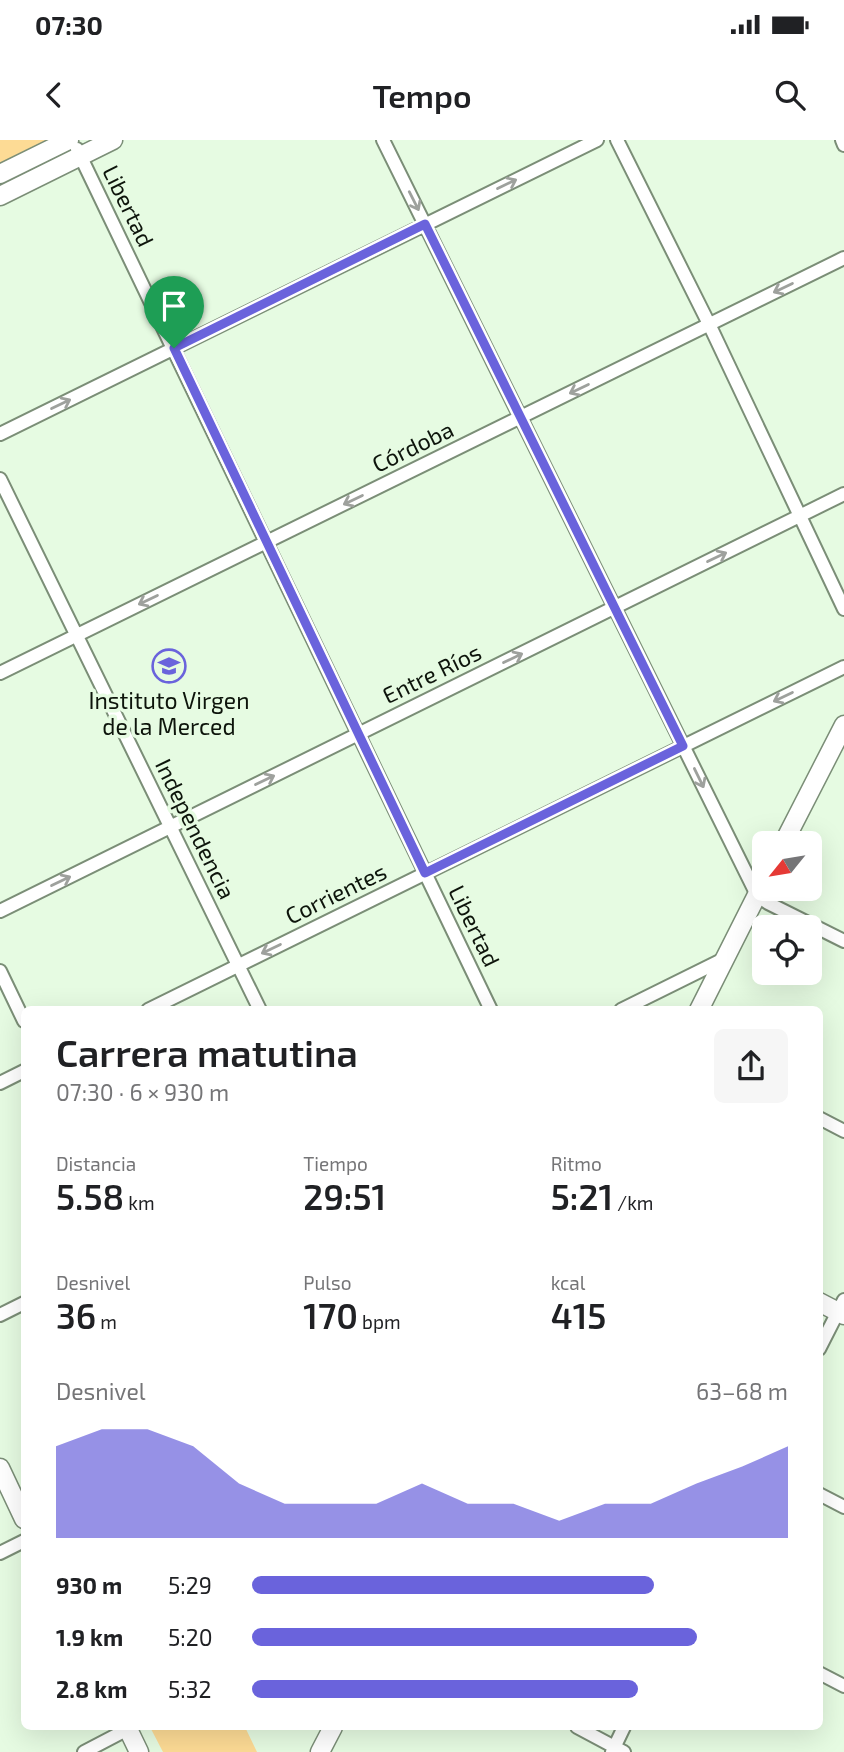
<!DOCTYPE html>
<html lang="es">
<head>
<meta charset="utf-8">
<style>
  body { margin:0; font-family:"Exo 2",sans-serif; background:#f6f6f6; color:#202124; height:100vh; display:flex; flex-direction:column; font-size:26px; white-space:nowrap }
  * { box-sizing:border-box; margin:0 }
  p { font-size:23px; color:#757577 }
  .icon { flex:none; width:38px; height:38px; fill:none; stroke:currentColor; stroke-width:2; stroke-linecap:round; stroke-linejoin:round }
  .map { position:relative; flex:1; overflow:hidden }
  .details { position:absolute; left:21px; top:866px; width:802px; height:724px; display:flex; flex-direction:column; background:#fff; border-radius:10px; box-shadow:0 7px 28px #0002 }
  .details>* { flex:none }
  .needle { width:46px; rotate:240deg }
  .controls { position:absolute; left:752px; top:691px; display:grid; gap:14px }
  .controls a { display:grid; place-items:center; width:70px; height:70px; border-radius:10px; background:#fff; box-shadow:0 7px 28px #0002; font-size:35px }
  .pin { position:absolute; display:grid; place-items:center; width:60px; height:60px; color:#fff; margin:-72px -30px; border-radius:50% 50% 50% 0; rotate:-45deg; box-shadow:0 0 7px #0007 }
  .pin .icon { rotate:45deg }
  .round { display:grid; place-items:center; flex:none; width:74px; height:74px; border-radius:10px; background:#f6f6f6 }
  .headline { display:flex; align-items:center; justify-content:space-between; height:119px; padding:0 35px }
  h1 { font-size:38px; font-weight:600; line-height:52px }
  .metrics { display:grid; grid-template-columns:repeat(3,1fr); gap:10px; height:119px; padding:7px 35px }
  .metrics div { display:grid; align-content:center }
  .metrics b { font-size:35px; font-weight:600 }
  .metrics small { font-size:19px; font-weight:400 }
  .metrics p { font-size:19px }
  .chart { height:196px; padding:14px 35px }
  .chart p { display:flex; justify-content:space-between }
  .chart svg { width:100%; height:126px; margin-top:7px; fill:#6a63dc; opacity:.7 }
  ul { padding:0 35px; list-style:none; font-size:23px }
  li { display:grid; grid-template-columns:112px 84px 1fr; align-items:center; height:52px }
  li i { height:18px; border-radius:9px; background:#6a63dc }
  .status { display:flex; justify-content:space-between; align-items:center; height:49px; padding:0 35px; background:#fff; direction:ltr }
  .status svg { height:19px; fill:currentColor }
  header { display:flex; justify-content:space-between; align-items:center; height:91px; padding:0 35px; background:#fff; font-size:32px; font-weight:600 }
  .map>svg:first-child { display:block }
  .green { fill:#fddb95 }
  .lines { fill:none; stroke-linecap:round; stroke-linejoin:round }
  .street-casing { stroke:#7b8e77; stroke-width:16 }
  .secondary-casing { stroke:#7b8e77; stroke-width:21 }
  .street { stroke:#fff; stroke-width:12 }
  .secondary { stroke:#fff; stroke-width:18 }
  .oneway { stroke:#9ea19d }
  .route-casing { stroke:#fff; stroke-width:14 }
  .route { stroke:#6a63dc; stroke-width:9 }
  .labels { text-anchor:middle; stroke-width:7; stroke-linejoin:round; paint-order:stroke }
  .street-label { font-size:23px; fill:#0d140b; stroke:#e6fbe2 }
  .poi-label { font-size:23px; fill:#0d140b; stroke:#e6fbe2 }
</style>
</head>
<body>
<div class="status"><b>07:30</b><svg viewBox="0 0 49 12"><path d="M0 12V9h3v3zM5 12V6h3v6zM10 12V3h3v9zM15 12V0h3v12zM26 1h20v11H26zM47 4h2v5h-2z"/></svg></div>
<header><svg class="icon" aria-label="back" viewBox="0 0 24 24"><path d="M15 5l-7 7 7 7"/></svg>Tempo<svg class="icon" aria-label="search" viewBox="0 0 24 24"><circle cx="10" cy="10" r="6"/><path d="M15 15l6 6"/></svg></header>
<div class="map">
<svg width="844" height="1612" viewBox="0 0 844 1612">
  <rect width="100%" height="100%" fill="#e6fbe2"/>
  <path class="green" d="M0 0H52L0 26Z
    M150 1587H245L257 1612H163Z"/>
  <g class="lines">
    <defs>
      <path id="street" d="M383 0 757 755 768 763 844 801
        M617 0 709 184 844 469
        M842 0 844 5
        M77 9 491 870
        M0 294 597 0
        M0 339 260 870
        M0 533 844 118
        M0 771 844 354
        M0 831 24 881
        M148 870 844 527
        M621 870 724 819
        M0 943 24 931
        M819 978 844 991
        M0 1175 24 1163
        M819 1209 844 1160
        M819 1354 844 1367
        M0 1413 24 1401
        M819 1533 844 1546
        M577 1587 624 1612
        M84 1612 128 1589
        M612 1612 624 1587"/>
      <path id="secondary" d="M0 34 69 0
        M0 56 113 0
        M783 704 844 585
        M699 870 765 739
        M819 1162 844 1175
        M0 1328 24 1379
        M127 1587 139 1612
        M320 1612 333 1587"/>
    </defs>
    <use href="#street" class="street-casing"/>
    <use href="#secondary" class="secondary-casing"/>
    <use href="#street" class="street"/>
    <use href="#secondary" class="secondary"/>
  </g>
  <defs><path id="oneway-shaft" d="M-6 0H5M1.5-3L5.5 0L1.5 3" fill="none" stroke-width="1.6" stroke-linecap="round" stroke-linejoin="round" transform="scale(1.75)"/></defs>
  <g class="oneway">
    <use href="#oneway-shaft" transform="translate(507 44) rotate(-26)"/>
    <use href="#oneway-shaft" transform="translate(414 61) rotate(63)"/>
    <use href="#oneway-shaft" transform="translate(783 148) rotate(154)"/>
    <use href="#oneway-shaft" transform="translate(579 249) rotate(154)"/>
    <use href="#oneway-shaft" transform="translate(61 264) rotate(-26)"/>
    <use href="#oneway-shaft" transform="translate(353 360) rotate(154)"/>
    <use href="#oneway-shaft" transform="translate(717 417) rotate(-26)"/>
    <use href="#oneway-shaft" transform="translate(148 460) rotate(154)"/>
    <use href="#oneway-shaft" transform="translate(513 518) rotate(-26)"/>
    <use href="#oneway-shaft" transform="translate(783 557) rotate(154)"/>
    <use href="#oneway-shaft" transform="translate(699 638) rotate(64)"/>
    <use href="#oneway-shaft" transform="translate(265 640) rotate(-26)"/>
    <use href="#oneway-shaft" transform="translate(61 741) rotate(-26)"/>
    <use href="#oneway-shaft" transform="translate(271 809) rotate(154)"/>
  </g>
  <g class="lines">
    <defs>
      <path id="route" d="M425 84 683 606 425 733 174 208Z"/>
    </defs>
    <use href="#route" class="route-casing"/>
    <use href="#route" class="route"/>
  </g>
  <defs>
    <symbol id="school-ring" viewBox="-11 -11 22 22"><circle r="9.5" fill="#e6fbe2" stroke="#6a63dc" stroke-width="1.5"/><path d="M0-5L7-2L0 1L-7-2ZM-4 1L0 2.5L4 1V4Q0 6-4 4Z" fill="#6a63dc"/></symbol>
  </defs>
  <g fill-rule="evenodd">
    <use href="#school-ring" x="150" y="507" width="38" height="38"/>
  </g>
  <g class="labels">
    <g class="street-label">
      <text transform="translate(128 66) rotate(64)" y="8">Libertad</text>
      <text transform="translate(413 307) rotate(-26)" y="8">Córdoba</text>
      <text transform="translate(432 534) rotate(-26)" y="8">Entre Ríos</text>
      <text transform="translate(195 689) rotate(64)" y="8">Independencia</text>
      <text transform="translate(336 754) rotate(-26)" y="8">Corrientes</text>
      <text transform="translate(474 786) rotate(64)" y="8">Libertad</text>
    </g>
    <g class="poi-label">
      <text x="169" y="569">Instituto Virgen<tspan x="169" dy="26">de la Merced</tspan></text>
    </g>
  </g>
</svg>
<div class="controls">
<a><svg class="needle" viewBox="-14 -14 28 28"><path d="M0-13l5 13h-10z" fill="#e53935"/><path d="M0 13l5-13h-10z" fill="#757577"/></svg></a>
<a><svg class="icon" aria-label="locate" viewBox="0 0 24 24"><circle cx="12" cy="12" r="6"/><path d="M12 2v4M12 18v4M2 12h4M18 12h4"/></svg></a>
</div>
<div class="pin" style="left:174px;top:208px;background:#1e9e55"><svg class="icon" aria-label="arrive" viewBox="0 0 24 24"><path d="M6 21V4h12l-3 4 3 4H6"/></svg></div>
<section class="details">
<div class="headline"><div><h1>Carrera matutina</h1><p>07:30 · 6 × 930 m</p></div><a class="round"><svg class="icon" aria-label="share" viewBox="0 0 24 24"><path d="M12 15V3M7 8l5-5 5 5M5 13v7h14v-7"/></svg></a></div>
<div class="metrics">
<div><p>Distancia</p><b>5.58<small> km</small></b></div>
<div><p>Tiempo</p><b>29:51</b></div>
<div><p>Ritmo</p><b>5:21<small> /km</small></b></div>
</div>
<div class="metrics">
<div><p>Desnivel</p><b>36<small> m</small></b></div>
<div><p>Pulso</p><b>170<small> bpm</small></b></div>
<div><p>kcal</p><b>415</b></div>
</div>
<div class="chart"><p><span>Desnivel</span>63–68 m</p>
<svg viewBox="0 0 160 44" preserveAspectRatio="none"><path d="M0 44V12L10 6L20 6L30 12L40 25L50 32L60 32L70 32L80 25L90 32L100 32L110 38L120 32L130 32L140 25L150 19L160 12V44z"/></svg>
</div>
<ul>
<li><b>930 m</b>5:29<i style="width:75%"></i></li>
<li><b>1.9 km</b>5:20<i style="width:83%"></i></li>
<li><b>2.8 km</b>5:32<i style="width:72%"></i></li>
</ul>
</section>
</div>
</body>
</html>
